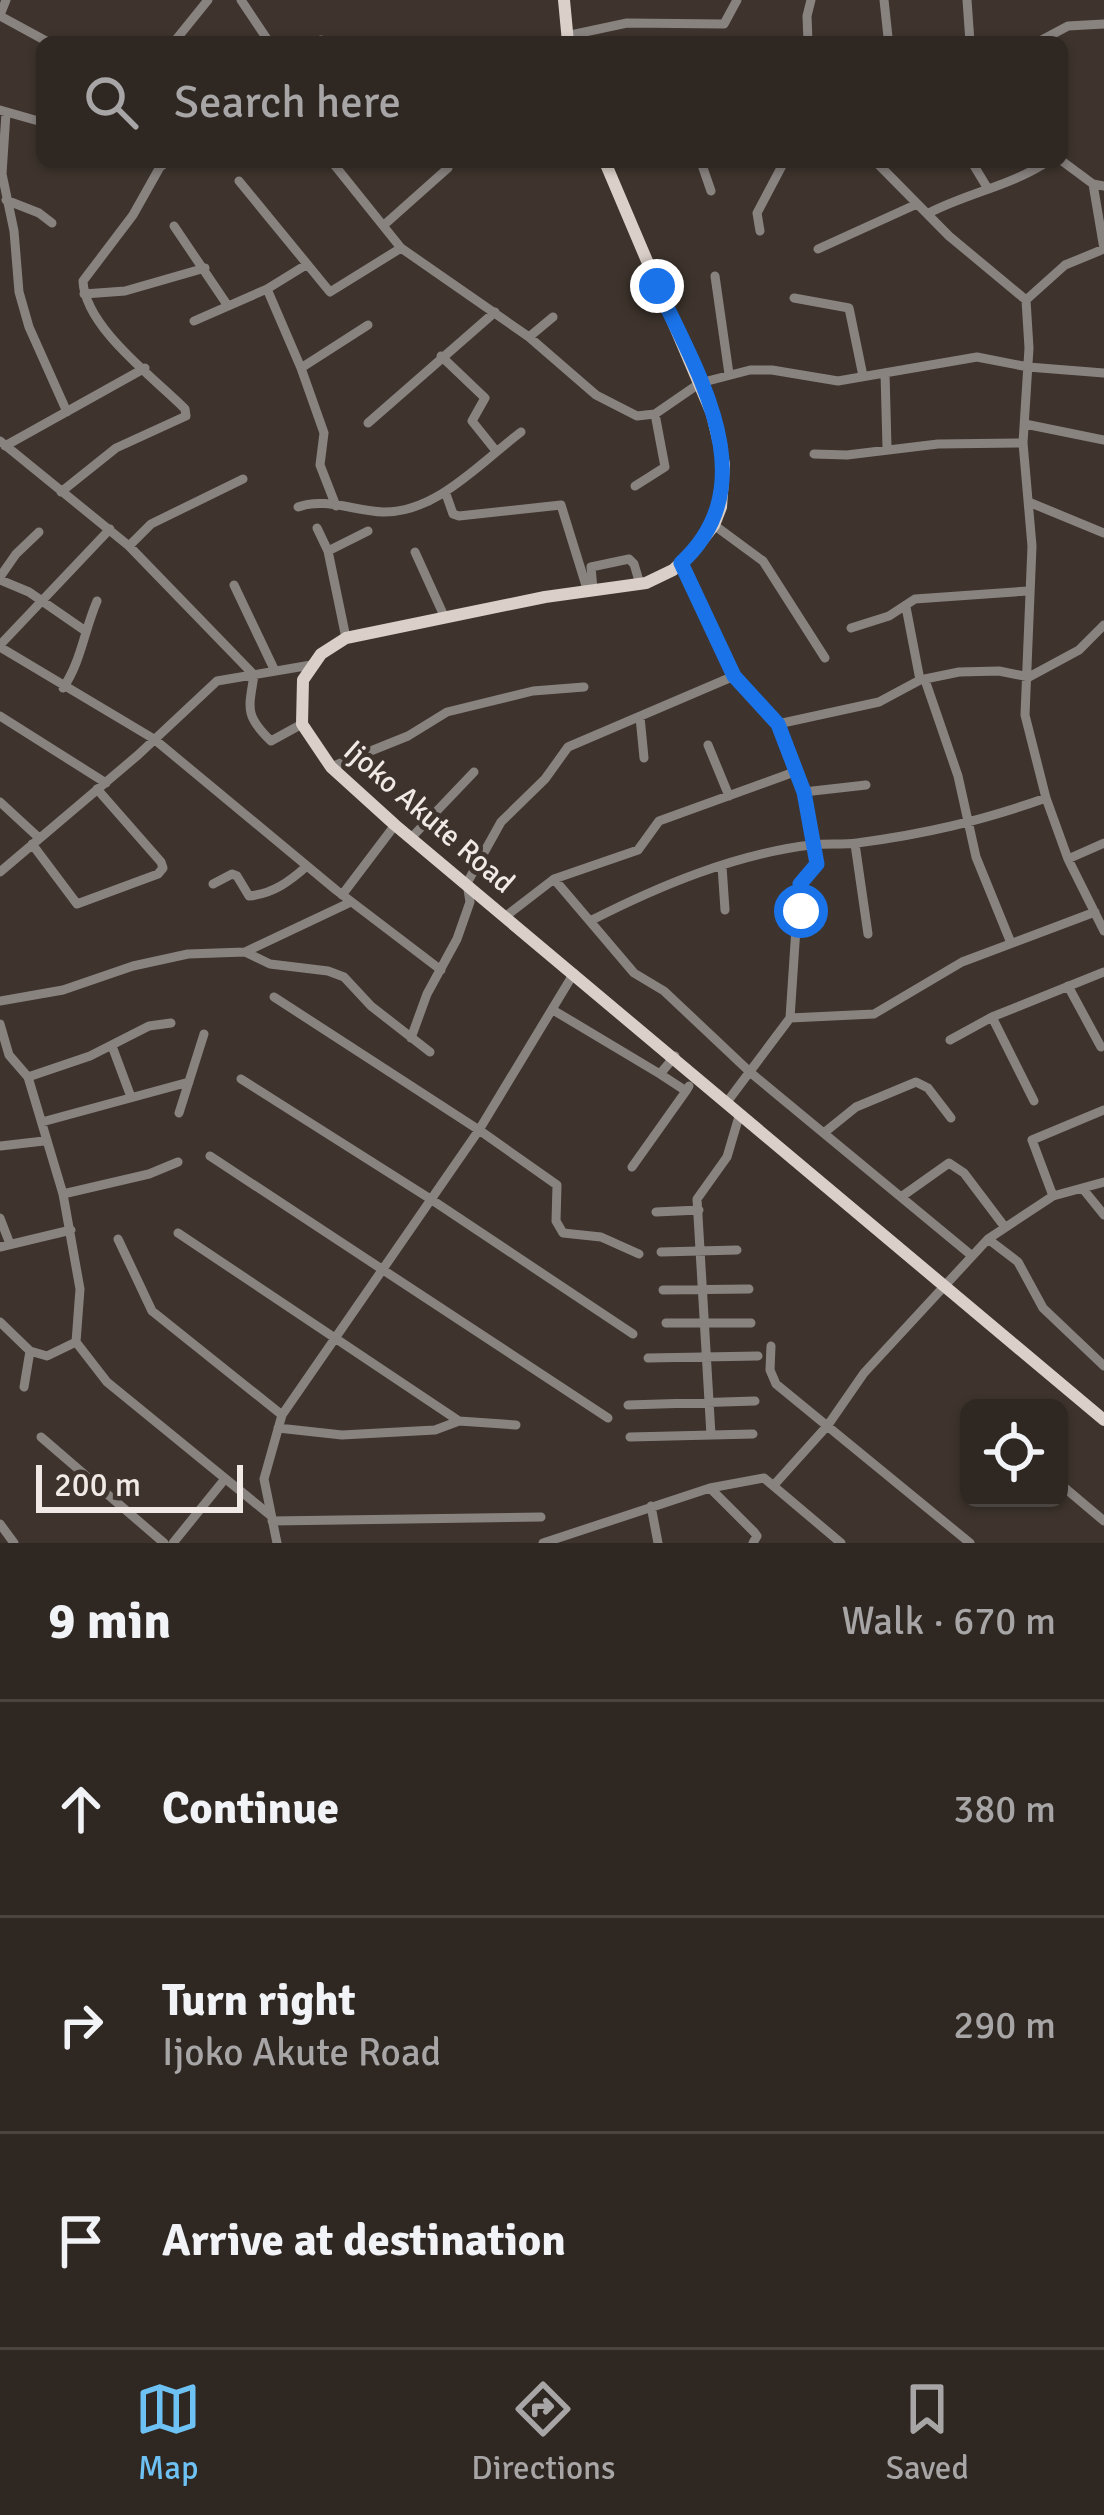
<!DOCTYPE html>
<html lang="en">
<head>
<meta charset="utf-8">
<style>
	:root { --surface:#2e2722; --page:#3a332f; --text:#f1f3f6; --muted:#a7a5a5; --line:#494440; --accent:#6dc2f3 }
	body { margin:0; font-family:Signika,sans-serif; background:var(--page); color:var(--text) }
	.controls { position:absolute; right:36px; bottom:36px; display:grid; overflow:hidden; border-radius:18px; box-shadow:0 3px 9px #0004 }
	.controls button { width:108px; height:108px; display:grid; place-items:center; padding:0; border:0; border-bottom:3px solid var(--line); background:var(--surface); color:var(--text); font:60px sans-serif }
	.scale { position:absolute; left:36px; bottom:30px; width:207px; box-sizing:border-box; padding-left:12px; border:6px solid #f0e9e5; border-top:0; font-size:33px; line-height:42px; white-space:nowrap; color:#f0e9e5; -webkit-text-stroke:9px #3e342d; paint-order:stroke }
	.stop { position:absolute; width:36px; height:36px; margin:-27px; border:9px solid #1a73e8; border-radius:50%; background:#fff }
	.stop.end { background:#1a73e8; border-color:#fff; box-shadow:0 3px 12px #0008 }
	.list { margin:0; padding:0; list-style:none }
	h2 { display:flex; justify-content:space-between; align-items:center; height:156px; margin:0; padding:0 48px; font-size:51px }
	h2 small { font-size:39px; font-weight:400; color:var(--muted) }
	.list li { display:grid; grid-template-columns:78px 1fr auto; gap:36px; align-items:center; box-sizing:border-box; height:216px; padding:0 48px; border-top:3px solid var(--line) }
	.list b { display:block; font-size:45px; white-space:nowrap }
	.list p { margin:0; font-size:39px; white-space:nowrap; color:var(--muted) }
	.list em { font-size:39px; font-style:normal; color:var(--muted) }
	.icon { flex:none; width:66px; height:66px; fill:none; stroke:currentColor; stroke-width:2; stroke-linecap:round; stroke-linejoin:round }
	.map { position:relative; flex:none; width:1104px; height:1543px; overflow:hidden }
	.search { position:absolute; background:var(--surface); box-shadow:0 3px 9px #0004; left:36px; right:36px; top:36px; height:132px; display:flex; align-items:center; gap:30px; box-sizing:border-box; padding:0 42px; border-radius:18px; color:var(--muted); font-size:45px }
	.sheet { height:804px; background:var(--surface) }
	nav { display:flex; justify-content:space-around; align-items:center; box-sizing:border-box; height:168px; border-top:3px solid var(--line); background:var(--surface); font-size:33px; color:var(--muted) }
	nav a { display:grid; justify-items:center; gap:6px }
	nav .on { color:var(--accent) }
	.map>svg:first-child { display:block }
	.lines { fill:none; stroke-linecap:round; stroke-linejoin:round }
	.minor { stroke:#898380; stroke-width:9 }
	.major { stroke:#dbd0c9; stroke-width:12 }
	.route { stroke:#1a73e8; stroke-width:15 }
	.labels { text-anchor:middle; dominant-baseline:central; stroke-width:9; stroke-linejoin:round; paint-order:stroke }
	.street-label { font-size:30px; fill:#f0e9e5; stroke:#3e342d }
</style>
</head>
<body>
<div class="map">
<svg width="1104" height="1543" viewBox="0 0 1104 1543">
	<rect width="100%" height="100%" fill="#3e342d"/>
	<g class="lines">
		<path class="minor" d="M241,0L269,42
			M884,0L888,37
			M967,0L970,42
			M0,15L6,0
			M0,16L48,42
			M566,36L627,23L724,24L737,0
			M174,42L208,0
			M319,42L321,40
			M808,42L807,16L811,0
			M1038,42L1068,26L1104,24
			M0,110L42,122
			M6,113L2,174L14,231L19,292L29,327L67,412
			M1062,161L1093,184L1104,186
			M332,162L401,248L529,337L596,395L637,416L655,414L700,383L750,370H772L838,381L977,357L1028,367L1104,373
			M701,162L711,191
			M876,162L949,236L1026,300L1029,348L1023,443L1032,546L1025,715L1046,798L1068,859L1104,931
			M973,164L988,189
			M239,181L330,292L401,248
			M1093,184L1104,249
			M6,200L39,213L52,223
			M929,213C968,193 1010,186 1047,162
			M384,225L448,168
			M174,226L228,306
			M760,231L757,213L784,162
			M818,249L917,204
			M715,276L729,374
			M267,289L301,368L324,433L320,465L336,506
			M84,294L125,291L205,268
			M794,298L849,308L863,376
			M1026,300L1065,265L1104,249
			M194,321L267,289L306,265
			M529,337L553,317
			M441,356L485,398L472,421L496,451
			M301,368L368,325
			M885,373L887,447
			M368,423L495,312
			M1025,424L1104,440
			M0,441L129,546L254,675
			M5,446L145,368
			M814,454L847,455L938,444L1023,443
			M635,486L665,467L655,414
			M61,492L116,448L186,416L185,409C153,377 85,327 83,281L133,215L160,167L167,162
			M446,494L453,514L459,516L561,505L588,592
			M1031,503L1104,533
			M298,507C324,497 355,511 383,512C436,513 480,463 521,432
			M714,525L763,561L825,658
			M317,528L328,551L346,638
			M129,546L151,524L243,479
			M328,551L368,531
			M415,552L445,618
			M681,563L734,676L778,724L804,792L817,864L800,884L801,911L796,928L790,1018L727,1102
			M0,577L16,554L39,532
			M0,580L29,592L84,630
			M234,585L274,669
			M593,590L591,567L629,559L634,564L640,584
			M906,607L920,680
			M851,628L889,616L915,599L1028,591
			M0,645L110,529
			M0,647L154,739L336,890L441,970
			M254,675C249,708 244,715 271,741L302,724
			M925,680L958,776L976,857L1011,943
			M63,688C81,662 84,631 97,601
			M0,716L106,783
			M640,717L644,758
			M778,724L879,702L920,680L959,672L999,671L1029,677L1079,650L1104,625
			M708,745L729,796
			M331,767L408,736L447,712L533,691L584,687
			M804,792L866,785
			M0,802L38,837
			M411,838L474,772
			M32,844L77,904L158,874L163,868L161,862L97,789
			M855,844L868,934
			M1068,859L1104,843
			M722,866L725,910
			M0,872L138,755L217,681L311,665
			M554,879L634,973L664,991L751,1073L971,1255
			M213,884L232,874L237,876L249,896C273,894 290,881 307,866
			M342,895L395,825
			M506,916L554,879L638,850L659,821L797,771
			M592,920C659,886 735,854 811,845C826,843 842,845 857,843C925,834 981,821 1046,798
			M245,952L270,964L328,971L344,977L371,1006L430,1052
			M1068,986L1101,1047
			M274,997L479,1130L557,1185L556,1221L563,1233L601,1237L639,1254
			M0,1001L63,990L133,966L188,954L245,952L351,902
			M553,1010L660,1074L675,1056
			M992,1017L1034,1101
			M790,1018L874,1014L962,962L1095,912
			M0,1024L9,1055L28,1077L63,1194L80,1289L76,1342L107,1382L270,1515
			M411,1038L427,994L457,939L470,902L467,883L501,822L545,779L568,747L734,676
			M950,1040L992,1017L1104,972
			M112,1046L131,1097
			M660,1074L686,1091L689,1086
			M28,1077L90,1056L149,1026L171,1023
			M241,1079L432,1200L633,1334
			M179,1113L204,1034
			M42,1122L189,1082
			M825,1132L856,1107L916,1082L928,1088L951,1118
			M0,1146L44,1141
			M210,1156L608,1418
			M632,1167L686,1091
			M1083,1189L1104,1215
			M63,1194L149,1174L178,1162
			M1053,1196L1032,1140L1104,1110
			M901,1197L949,1163L964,1173L1004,1226
			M656,1212L699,1210
			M0,1218L10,1244
			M178,1233L459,1421
			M118,1239L152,1311L282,1415
			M988,1239L1018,1262L1043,1308L1104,1366
			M0,1247L71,1230
			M661,1252L737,1250
			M663,1290L749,1289
			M0,1322L30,1351L47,1356L76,1342
			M666,1323H751
			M771,1346L770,1370L776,1384L970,1543
			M648,1358L758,1356
			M24,1387L30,1351
			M628,1405L755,1401
			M278,1428L342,1435L435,1430L459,1421L516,1425
			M711,1435L697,1199L727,1157L740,1113
			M41,1437L164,1543
			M630,1437L753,1434
			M1059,1483L1104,1521
			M774,1485L828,1425L864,1373L988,1239L1053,1196L1104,1182
			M710,1488L754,1532L757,1536L753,1543
			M651,1506L658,1543
			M272,1521L541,1517
			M0,1524L14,1543
			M173,1543L224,1480
			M277,1543L264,1479L282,1415L479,1130L574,973
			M543,1543L710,1488L764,1478L841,1543"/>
		<path class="major" d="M564,0L568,42
			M605,162L712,414L724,464L721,507L714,525L693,552L673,570L646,583L545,597L346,638L321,654L303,680L302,724L331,767L395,825L1104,1420"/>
	</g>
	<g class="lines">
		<path class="route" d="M657,286C697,373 768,483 681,563L734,676L778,724L804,792L817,864L800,884L801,911"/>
	</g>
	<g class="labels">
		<g class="street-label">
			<text transform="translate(429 817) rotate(41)">Ijoko Akute Road</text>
		</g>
	</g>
</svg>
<div class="controls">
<button><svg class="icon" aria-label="locate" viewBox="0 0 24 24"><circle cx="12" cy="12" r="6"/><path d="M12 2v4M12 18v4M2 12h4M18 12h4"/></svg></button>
</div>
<div class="scale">200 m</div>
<div class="stop" style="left:801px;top:911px"></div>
<div class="stop end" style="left:657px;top:286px"></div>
<div class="search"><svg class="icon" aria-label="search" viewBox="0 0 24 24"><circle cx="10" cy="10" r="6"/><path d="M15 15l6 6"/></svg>Search here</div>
</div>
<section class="sheet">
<h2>9 min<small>Walk · 670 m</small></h2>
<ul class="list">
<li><svg class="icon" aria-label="ahead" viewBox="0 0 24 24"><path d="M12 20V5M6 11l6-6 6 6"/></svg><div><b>Continue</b></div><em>380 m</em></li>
<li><svg class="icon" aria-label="right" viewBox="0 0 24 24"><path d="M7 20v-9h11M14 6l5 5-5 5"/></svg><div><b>Turn right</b><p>Ijoko Akute Road</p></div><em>290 m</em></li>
<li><svg class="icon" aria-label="arrive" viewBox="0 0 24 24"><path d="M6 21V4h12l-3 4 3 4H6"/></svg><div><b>Arrive at destination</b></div></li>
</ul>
</section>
<nav>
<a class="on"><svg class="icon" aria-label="map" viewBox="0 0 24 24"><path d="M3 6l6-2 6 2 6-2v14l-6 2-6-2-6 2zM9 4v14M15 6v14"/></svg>Map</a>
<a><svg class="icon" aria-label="directions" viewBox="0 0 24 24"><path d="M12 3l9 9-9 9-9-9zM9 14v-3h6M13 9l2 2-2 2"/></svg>Directions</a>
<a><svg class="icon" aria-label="saved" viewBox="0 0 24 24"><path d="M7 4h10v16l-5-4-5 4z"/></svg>Saved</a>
</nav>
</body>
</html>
